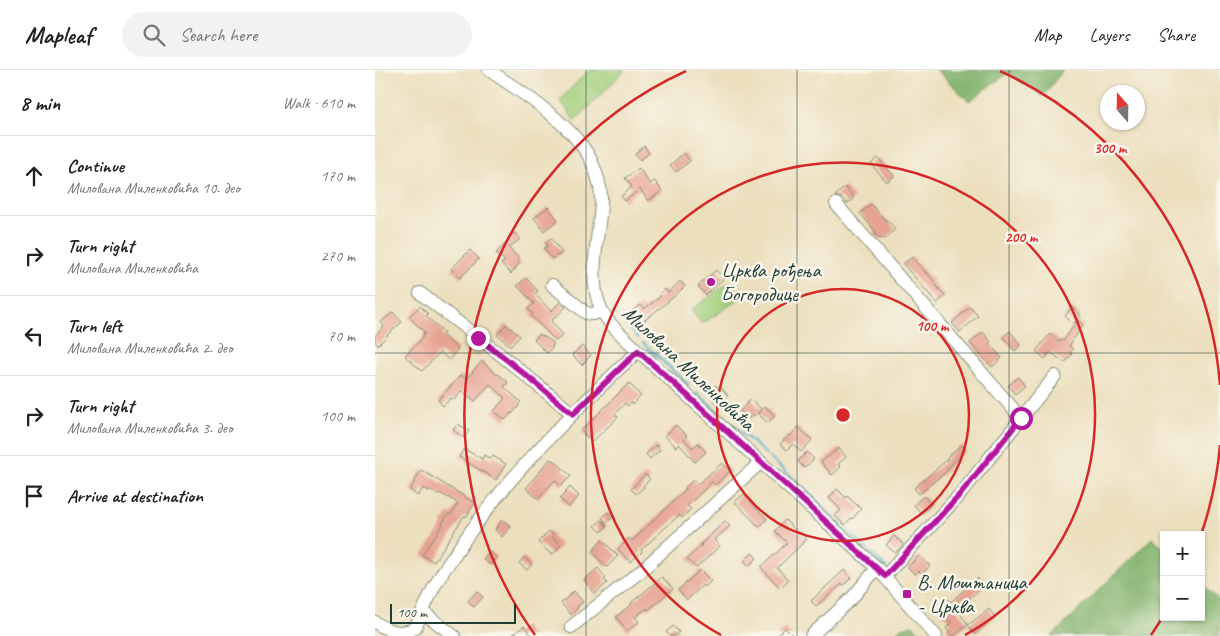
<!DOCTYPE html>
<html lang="en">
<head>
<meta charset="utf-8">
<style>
	:root { --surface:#fff; --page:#f2f2f2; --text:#222; --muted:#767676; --line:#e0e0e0 }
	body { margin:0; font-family:Caveat,sans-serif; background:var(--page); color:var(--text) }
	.controls { position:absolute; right:15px; bottom:15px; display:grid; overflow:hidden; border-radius:0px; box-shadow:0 1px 4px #0004 }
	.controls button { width:45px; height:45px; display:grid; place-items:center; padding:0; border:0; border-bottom:1px solid var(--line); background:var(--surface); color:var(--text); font:25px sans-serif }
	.compass { position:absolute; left:725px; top:15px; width:45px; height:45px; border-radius:50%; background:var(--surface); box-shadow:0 1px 4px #0004; rotate:340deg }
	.scale { position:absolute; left:15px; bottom:12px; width:126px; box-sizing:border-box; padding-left:5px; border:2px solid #1f3d34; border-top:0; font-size:14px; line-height:18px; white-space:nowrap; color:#1f3d34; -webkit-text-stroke:4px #fbf7ec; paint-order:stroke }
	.stop { position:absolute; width:15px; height:15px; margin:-11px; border:4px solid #b5179e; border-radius:50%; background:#fff }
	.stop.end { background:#b5179e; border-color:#fff; box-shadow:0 1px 5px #0008 }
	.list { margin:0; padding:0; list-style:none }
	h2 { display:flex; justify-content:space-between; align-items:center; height:65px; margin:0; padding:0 20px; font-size:21px }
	h2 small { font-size:16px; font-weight:400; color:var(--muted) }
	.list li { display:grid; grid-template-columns:32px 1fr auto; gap:15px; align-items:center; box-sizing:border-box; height:80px; padding:0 20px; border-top:1px solid var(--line) }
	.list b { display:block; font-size:19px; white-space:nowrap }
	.list p { margin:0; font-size:16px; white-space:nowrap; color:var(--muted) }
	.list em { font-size:16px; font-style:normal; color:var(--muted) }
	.icon { flex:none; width:28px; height:28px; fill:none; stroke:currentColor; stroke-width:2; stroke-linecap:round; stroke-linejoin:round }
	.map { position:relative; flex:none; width:845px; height:566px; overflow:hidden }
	header { display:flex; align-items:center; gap:30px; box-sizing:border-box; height:70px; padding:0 25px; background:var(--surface); border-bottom:1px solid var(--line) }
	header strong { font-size:24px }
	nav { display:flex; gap:28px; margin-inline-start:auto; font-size:18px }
	.search { width:350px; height:45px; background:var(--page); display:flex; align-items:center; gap:12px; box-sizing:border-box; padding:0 18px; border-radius:28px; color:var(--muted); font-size:19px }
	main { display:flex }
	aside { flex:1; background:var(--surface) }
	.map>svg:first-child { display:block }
	.green { fill:#a3cf7c; stroke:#618658 }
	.forest { fill:#82b26c; stroke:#507850 }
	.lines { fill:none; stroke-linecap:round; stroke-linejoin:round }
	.stream { stroke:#46aec5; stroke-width:2.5 }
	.building { fill:#e7a391 }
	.minor-casing { stroke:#868e79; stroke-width:14 }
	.minor { stroke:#fff; stroke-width:12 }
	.route { stroke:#b5179e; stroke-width:6 }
	.grid { fill:none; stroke:#1f3d34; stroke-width:1; stroke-opacity:0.55 }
	.ring { fill:none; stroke:#d62828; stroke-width:2.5 }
	.poi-dot { fill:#b5179e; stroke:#fbf7ec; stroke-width:2 }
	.labels { text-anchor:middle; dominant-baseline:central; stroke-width:5; stroke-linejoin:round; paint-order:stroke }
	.poi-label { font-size:21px; fill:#1f3d34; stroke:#fbf7ec; text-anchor:start }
	.street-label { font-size:21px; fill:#1f3d34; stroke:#fbf7ec }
	.centre { fill:#d62828; stroke:#fbf7ec; stroke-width:2.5 }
	.ring-label { font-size:15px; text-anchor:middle; font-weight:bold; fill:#d62828; stroke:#fbf7ec; stroke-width:5; stroke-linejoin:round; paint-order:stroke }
</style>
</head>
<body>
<header>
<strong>Mapleaf</strong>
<div class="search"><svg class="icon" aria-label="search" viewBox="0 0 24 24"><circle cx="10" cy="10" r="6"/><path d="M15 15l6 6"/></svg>Search here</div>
<nav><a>Map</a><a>Layers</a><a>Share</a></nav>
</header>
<main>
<aside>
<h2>8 min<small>Walk · 610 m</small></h2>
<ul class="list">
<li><svg class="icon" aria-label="ahead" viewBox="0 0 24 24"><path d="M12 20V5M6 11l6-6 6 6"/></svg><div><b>Continue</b><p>Милована Миленковића 10. део</p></div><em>170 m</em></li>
<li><svg class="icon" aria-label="right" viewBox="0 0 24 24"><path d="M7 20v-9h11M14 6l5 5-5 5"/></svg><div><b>Turn right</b><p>Милована Миленковића</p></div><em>270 m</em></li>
<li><svg class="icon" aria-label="left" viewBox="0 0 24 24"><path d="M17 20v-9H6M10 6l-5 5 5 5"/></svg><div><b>Turn left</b><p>Милована Миленковића 2. део</p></div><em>70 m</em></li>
<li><svg class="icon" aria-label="right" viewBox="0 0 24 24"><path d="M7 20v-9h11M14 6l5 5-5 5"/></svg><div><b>Turn right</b><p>Милована Миленковића 3. део</p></div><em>100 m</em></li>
<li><svg class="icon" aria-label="arrive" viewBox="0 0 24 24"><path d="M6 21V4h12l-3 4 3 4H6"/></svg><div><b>Arrive at destination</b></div></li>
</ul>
</aside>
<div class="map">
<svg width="845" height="566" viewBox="0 0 845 566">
	<rect width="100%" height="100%" fill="#fbf7ec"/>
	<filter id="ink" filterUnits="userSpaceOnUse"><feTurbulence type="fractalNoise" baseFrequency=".02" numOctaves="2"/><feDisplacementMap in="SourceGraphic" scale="10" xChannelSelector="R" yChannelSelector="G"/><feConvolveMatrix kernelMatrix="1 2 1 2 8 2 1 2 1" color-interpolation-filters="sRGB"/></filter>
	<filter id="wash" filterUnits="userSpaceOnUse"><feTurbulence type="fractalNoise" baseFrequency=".0096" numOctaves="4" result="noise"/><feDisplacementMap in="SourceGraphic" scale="20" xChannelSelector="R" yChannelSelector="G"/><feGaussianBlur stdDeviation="1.12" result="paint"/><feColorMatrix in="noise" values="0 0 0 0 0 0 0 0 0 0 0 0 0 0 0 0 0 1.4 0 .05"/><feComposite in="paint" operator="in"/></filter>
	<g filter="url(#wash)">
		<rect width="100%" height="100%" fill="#ecdfbe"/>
		<path class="green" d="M214,0H250L200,51L185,30Z
			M355,212L367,227L327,254L316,240Z"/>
		<path class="forest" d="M561,0H688L668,26L633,3L594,31Z
			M777,468L789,479V547H826V513L845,531V566H677Z
			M538,555L549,566H517L524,559Z"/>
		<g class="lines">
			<path class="stream" d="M250,253L263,268
				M268,273L314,315
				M322,323L430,419L511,498"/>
		</g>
		<g id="blocks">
			<path class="building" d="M269,76L274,83L265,90L260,84Z
				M309,83L315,91L301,102L295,95Z
				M503,88L519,106L512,112L496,94Z
				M264,98L275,114L280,111L287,121L273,131L265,119L250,131L246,126L257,117L250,108Z
				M470,117L479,128L472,134L467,128L460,126Z
				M496,134L511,151L512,150L520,159L510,169L508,167L507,168L505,167L503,168L499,163L501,162L485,143Z
				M173,137L183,150L169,161L159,148Z
				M140,163L145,169L134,178L144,189L143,190L145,193L140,198L141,199L136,204L126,194L130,191L121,183L135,169L133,168Z
				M176,168L187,183L177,189L169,178L173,176L170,172Z
				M95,180L104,189L85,208L76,199Z
				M537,187L551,203V202L559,211L558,212L570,226L562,233L528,194Z
				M341,200L349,208L331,225L323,216Z
				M151,208L163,221L160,224L176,241L185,232L191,237L176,251L188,265L181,271L156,246L158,244L153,239L159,233L142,216Z
				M305,211L310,216L301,225L266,253L257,241L266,235L269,239L286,226L284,224L290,219L293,223Z
				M45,236L53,244L51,246L69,262L67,265L83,279L74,290L65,282L47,301L30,286L48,267L47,266L50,263L34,247Z
				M595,237L603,246L585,262L577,253Z
				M697,237L706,245L698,254L690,246Z
				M18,242L27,252L12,265H13L3,275L0,272V266L9,256L6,252Z
				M703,250L708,255L694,276L698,279L695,283L697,284L690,293L675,282L670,289L661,281L675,264L684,271L686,270L688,271Z
				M131,254L145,266L136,276L122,265Z
				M635,261L646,275L640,281L628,267Z
				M608,262L616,272L614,273L627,288L617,297L595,273Z
				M165,264L179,273L177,276L178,277L172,283L159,270Z
				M207,276L216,285L207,295L197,285Z
				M107,291L122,305L123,304L133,312L129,317L146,332L143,335L144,336L137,344L136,343L130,350L119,341L130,328L115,314L100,331L87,321L79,330L76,328L68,336L63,330L86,305L91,309Z
				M643,307L650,316L640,324L633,316Z
				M254,313L266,326L258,334L256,333L253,336L250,333L240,344L243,347L217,372L206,361Z
				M341,315L344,320L347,318L353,326L342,334L336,325L338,324L335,320Z
				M376,329L386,339L379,346L378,345L373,349L365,341Z
				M390,336L400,346L393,353L383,344Z
				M83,354L94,361L89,368L78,360Z
				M301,355L312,366L309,369L317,378L323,373L331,382L320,392L304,374L301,377L290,366Z
				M423,357L437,370L426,382L418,374L412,380L405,374L414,365L415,366Z
				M281,375L285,380L275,389L271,384Z
				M586,375L591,380L572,399L573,400L544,424L539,418L573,389L572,388Z
				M464,378L471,387L463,394L466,397L457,405L446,392Z
				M89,379L107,389L109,385L116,389L118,386L131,394L121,410L84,387Z
				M432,382L439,389L429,398L423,391Z
				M175,389L178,391L179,390L196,406L186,416L180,410L163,429L151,418Z
				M347,393L355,401L340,415L337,412L312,436L316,439L307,448L304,445L266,480L267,482L255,492L243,479L254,468L257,471L311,419L310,418L318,410L323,414Z
				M46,400L100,433L91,447L89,446L59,492L47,485L68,454L67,453L74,443L76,445L83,433L65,423L64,424L55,420L54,421L48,418L43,426L35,420Z
				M270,404L275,409L268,416L269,417L261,424L256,419Z
				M195,417L204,426L194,437L185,429Z
				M462,419L471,428L472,426L486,439L477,449L476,448L470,455L460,446L466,440L454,428Z
				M369,424L383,440L392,449L384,457L360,432Z
				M548,426L557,434L547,444L539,435Z
				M233,442L238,447L231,453L227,448Z
				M127,450L136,456L127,467L120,460Z
				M226,450L232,456L226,462L220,456Z
				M410,450L422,462L423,461L432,469L402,498L413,510L405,518L386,497L412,473L400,461Z
				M350,451L355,456L339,470L345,476L321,498L312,489L327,475L326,474Z
				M174,461L179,465L177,467L186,475L177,485L163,472Z
				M519,466L528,474L520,483L511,475Z
				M227,470L243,486L232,497L217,482Z
				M114,481L122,487L115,495L108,489Z
				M377,483L382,488L374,496L369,491Z
				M544,486L555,496L547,504L544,501L540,505L533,497Z
				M149,487L157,494L152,500L144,493Z
				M223,498L231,508L229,510L232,513L220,524L209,510Z
				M325,500L336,511L330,517L328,515L312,530L303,520Z
				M469,500L476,508L468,516L467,514L441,536L436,531Z
				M287,507L298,519L273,540L272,538L260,547L264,552L252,561L241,547L257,534L256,533Z
				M602,508L609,515L582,540L593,554L579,566H577L571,558L576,553L563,538L573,529L576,532Z
				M102,521L108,527L99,537L93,531Z
				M199,521L208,532L202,537L203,538L196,545L186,533Z
				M614,539L620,547L600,564L593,555Z
				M149,556L157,566H136Z
				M298,556L304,562L298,566H295L291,562Z
				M410,558L418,566H402Z"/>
		</g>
	</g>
	<g filter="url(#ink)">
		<use href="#blocks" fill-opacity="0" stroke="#868e79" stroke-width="1"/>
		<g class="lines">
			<defs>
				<path id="minor" d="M114,0C147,23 197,53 216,90C222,103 227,119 226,134C224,169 209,218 232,249C239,259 250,268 258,276L502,498L561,566
					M461,134L646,348
					M177,215L211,243L218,244L227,241
					M45,223L131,289L198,344
					M510,506L588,421L680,306
					M48,542L79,566
					M0,552C12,561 26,566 40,558C48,542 54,525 63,510C68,501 74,493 80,484C130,408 197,343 263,281
					M196,557L267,500L386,392
					M436,566L477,528L502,498"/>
			</defs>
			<use href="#minor" class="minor-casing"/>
			<use href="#minor" class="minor"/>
		</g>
	</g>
	<g class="lines" filter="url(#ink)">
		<path class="route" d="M103,268L131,289L198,344L263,281L386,392L510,506L588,421L646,348"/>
	</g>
	<path class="grid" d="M211,0V566M422,0V566M634,0V566M0,283H845"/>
	<g class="ring">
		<circle cx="468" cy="345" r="126"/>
		<path d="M346 565A252 252 0 1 1 590 565"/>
		<path d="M845 375A378 378 0 0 1 826 465M789 545A378 378 0 0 1 776 565M160 565A378 378 0 0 1 311 1M625 1A378 378 0 0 1 845 315"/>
	</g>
	<g class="poi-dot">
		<circle cx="336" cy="212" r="5"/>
		<rect x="527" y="519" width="10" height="10" rx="2.5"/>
	</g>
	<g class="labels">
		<g class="poi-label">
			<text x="346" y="200">Црква рођења<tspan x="346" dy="24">Богородице</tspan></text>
			<text x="542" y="512">В. Моштаница<tspan x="542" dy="24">- Црква</tspan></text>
		</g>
		<g class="street-label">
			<text transform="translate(314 298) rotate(43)">Милована Миленковића</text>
		</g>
	</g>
	<circle cx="468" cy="345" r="8" class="centre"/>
	<g class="ring-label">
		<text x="735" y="83">300 m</text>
		<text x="646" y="172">200 m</text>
		<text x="557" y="261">100 m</text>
	</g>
</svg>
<div class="controls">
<button>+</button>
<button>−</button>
</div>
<svg class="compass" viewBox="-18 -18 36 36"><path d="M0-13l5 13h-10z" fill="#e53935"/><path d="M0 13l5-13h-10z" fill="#767676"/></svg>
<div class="scale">100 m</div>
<div class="stop" style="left:646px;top:348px"></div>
<div class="stop end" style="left:103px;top:268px"></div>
</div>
</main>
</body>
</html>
